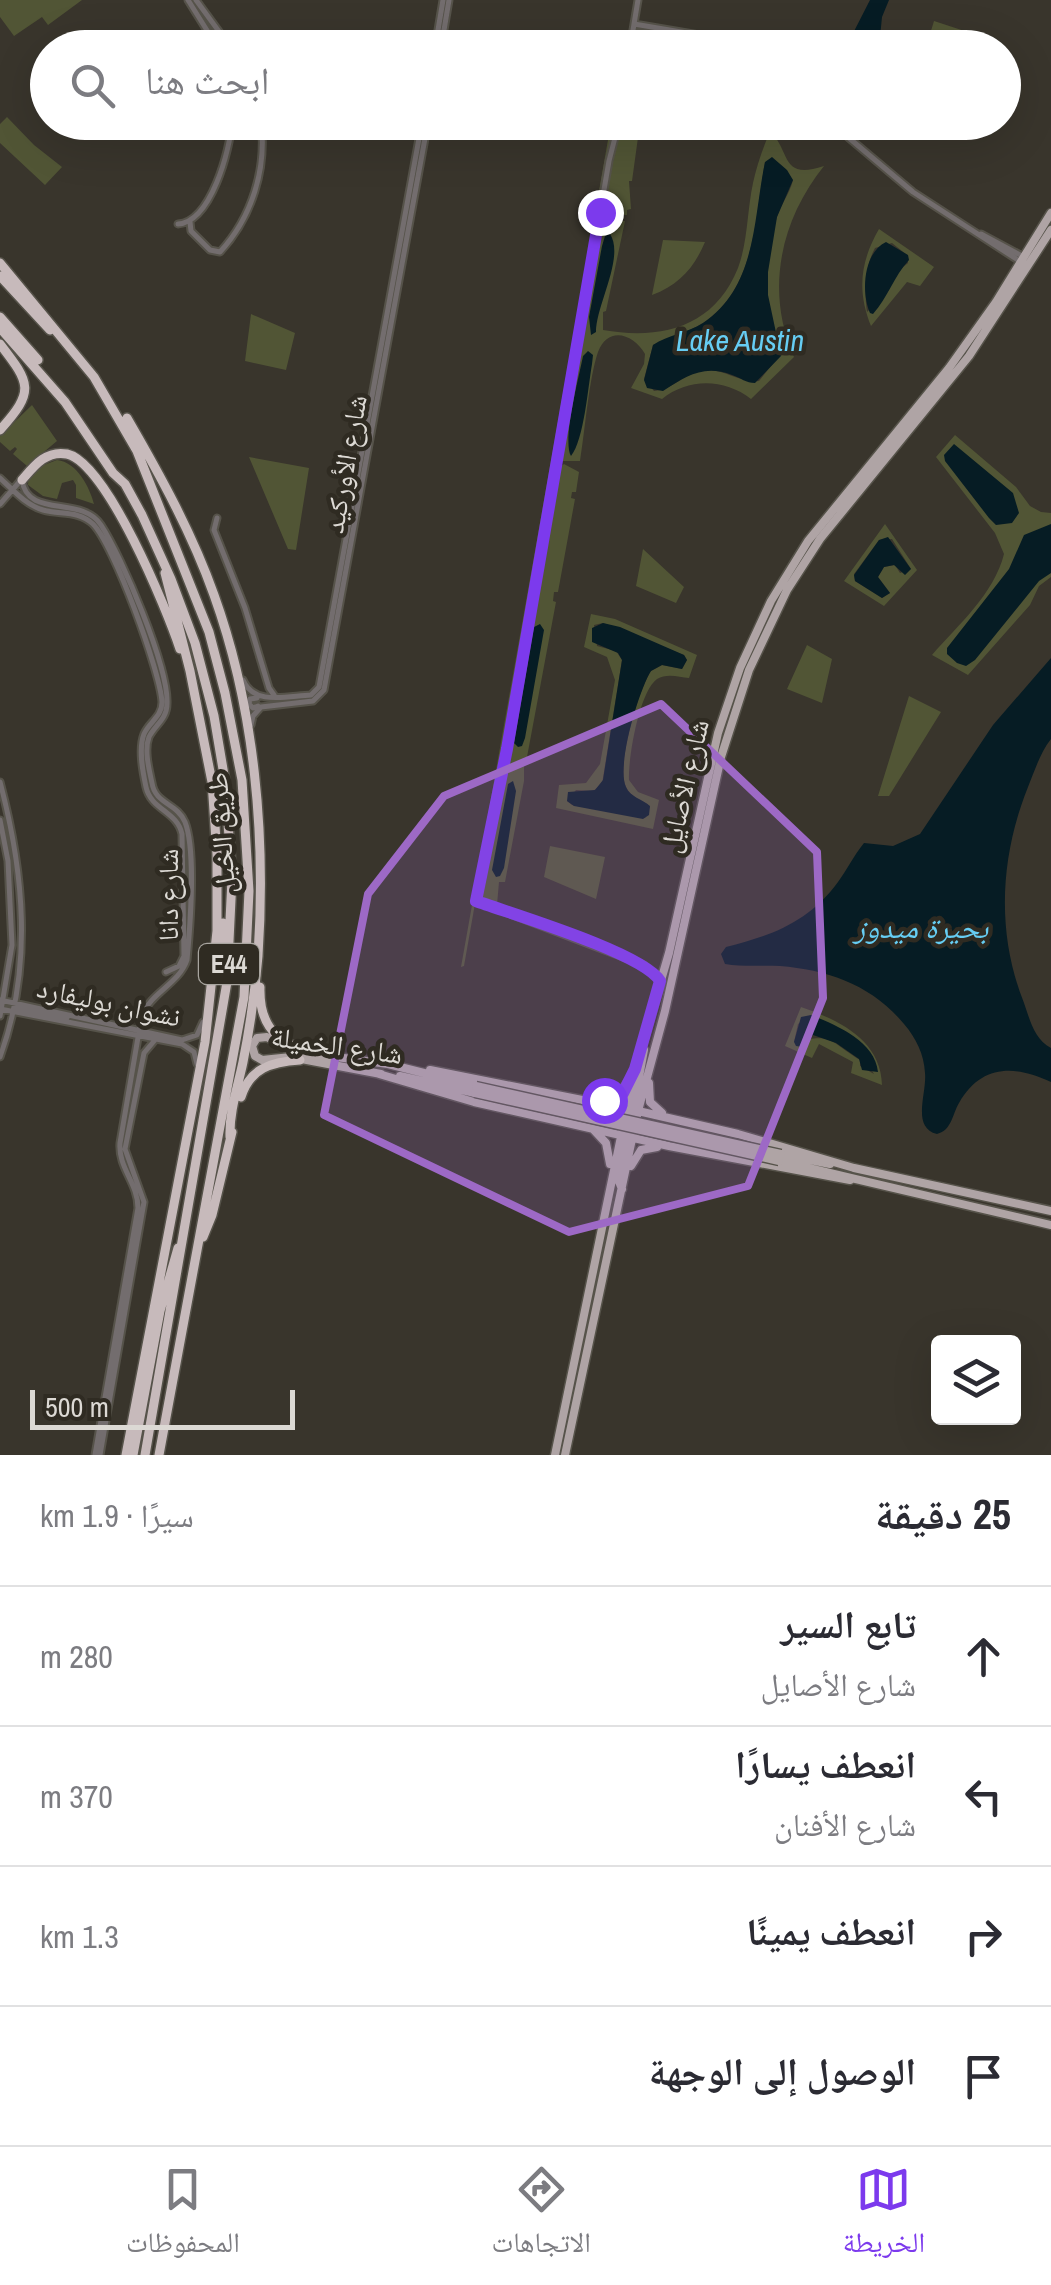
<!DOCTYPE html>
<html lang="ar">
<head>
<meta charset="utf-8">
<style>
	:root { --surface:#fff; --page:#f7f7f7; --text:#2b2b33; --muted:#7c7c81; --line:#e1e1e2; --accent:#7c3aed }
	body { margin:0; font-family:"Archivo Narrow","Noto Naskh Arabic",sans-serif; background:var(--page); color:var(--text); direction:rtl }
	.controls { position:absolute; right:30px; bottom:30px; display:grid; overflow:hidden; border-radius:10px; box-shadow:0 10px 40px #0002 }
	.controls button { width:90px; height:90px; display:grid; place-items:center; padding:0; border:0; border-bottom:2px solid var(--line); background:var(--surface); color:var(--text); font:50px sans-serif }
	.scale { position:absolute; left:30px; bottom:25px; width:265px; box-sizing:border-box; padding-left:10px; border:5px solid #dcd9d4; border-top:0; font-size:28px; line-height:35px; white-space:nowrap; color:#dcd9d4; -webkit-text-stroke:8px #2f2b22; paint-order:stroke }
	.stop { position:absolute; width:30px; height:30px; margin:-22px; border:8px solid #7c3aed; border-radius:50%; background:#fff }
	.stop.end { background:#7c3aed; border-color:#fff; box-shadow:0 2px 10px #0008 }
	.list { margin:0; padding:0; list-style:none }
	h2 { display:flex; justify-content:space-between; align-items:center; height:130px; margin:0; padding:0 40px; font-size:42px }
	h2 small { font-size:32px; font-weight:400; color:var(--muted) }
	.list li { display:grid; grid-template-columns:65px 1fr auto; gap:30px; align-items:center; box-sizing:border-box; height:140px; padding:0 40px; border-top:2px solid var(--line) }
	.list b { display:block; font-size:38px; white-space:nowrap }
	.list p { margin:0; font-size:32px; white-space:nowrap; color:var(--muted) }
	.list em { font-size:32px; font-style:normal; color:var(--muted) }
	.icon { flex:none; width:55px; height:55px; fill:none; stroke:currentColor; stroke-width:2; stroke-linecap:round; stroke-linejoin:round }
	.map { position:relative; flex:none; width:1051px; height:1455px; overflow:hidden; direction:ltr }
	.search { position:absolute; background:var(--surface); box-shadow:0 10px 40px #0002; left:30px; right:30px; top:30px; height:110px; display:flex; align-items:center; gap:25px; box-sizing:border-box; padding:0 35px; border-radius:55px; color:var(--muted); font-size:38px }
	.sheet { height:690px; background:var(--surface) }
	nav { display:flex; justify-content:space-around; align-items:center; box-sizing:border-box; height:140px; border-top:2px solid var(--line); background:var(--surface); font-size:28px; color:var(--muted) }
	nav a { display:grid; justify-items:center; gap:5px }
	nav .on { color:var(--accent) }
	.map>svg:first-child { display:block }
	.green { fill:#515535; fill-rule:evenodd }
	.water { fill:#061c24 }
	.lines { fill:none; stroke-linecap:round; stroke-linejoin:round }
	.minor-casing { stroke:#56534a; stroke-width:9 }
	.major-casing { stroke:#56534a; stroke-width:11 }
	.highway-casing { stroke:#56534a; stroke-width:12 }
	.minor { stroke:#736d6e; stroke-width:5 }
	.major { stroke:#afa4a5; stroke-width:8 }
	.highway { stroke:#c7babb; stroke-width:9 }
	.major-bridge-casing { stroke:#56534a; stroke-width:11; stroke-linecap:butt }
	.major-bridge { stroke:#afa4a5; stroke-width:8 }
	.route { stroke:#7c3aed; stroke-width:12 }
	.marked { fill:#9d69c6; fill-opacity:0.2; stroke:#9d69c6; stroke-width:8; stroke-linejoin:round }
	.labels { text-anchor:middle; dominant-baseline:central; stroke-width:9; stroke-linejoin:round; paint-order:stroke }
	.shield { fill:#2f2b22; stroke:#a8a59f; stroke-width:2.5 }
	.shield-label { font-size:25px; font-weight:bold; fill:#dcd9d4 }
	.street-label { font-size:28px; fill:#dcd9d4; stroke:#2f2b22 }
	.water-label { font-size:30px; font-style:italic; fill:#66cdf3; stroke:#2f2b22 }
</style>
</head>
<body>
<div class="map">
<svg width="1051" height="1455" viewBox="0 0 1051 1455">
	<rect width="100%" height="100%" fill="#39352c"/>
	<path class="green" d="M0,0H82L48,25L42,17L14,36L0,17Z
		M934,21L989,39L984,47H926Z
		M7,117L34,145L62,167L45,185L0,143V124Z
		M611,123H616L484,858L508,762L558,469L564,464L579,472L576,492H572L571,498L575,499L558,592H554L553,601L556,602L527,757L524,758V781L505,882H499L497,905L476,898L464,966L461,967Z
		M621,123H640L632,181H629L631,209L627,210V215L606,214L603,210Z
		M770,131C791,151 780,181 824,166C780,221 765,291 794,357L751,399C724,378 688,378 662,399L631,388L644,364L645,354C634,334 608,325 598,352C589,378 585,431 580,461H563L560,456L603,222L625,221L606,311L603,312V330C660,340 714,328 738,268C748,241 747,211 753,183C757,165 763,148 770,131ZM765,162L793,180C790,193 781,204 777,217C763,258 763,313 782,352L759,381C740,383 725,369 705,370C685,372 673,390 654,391L644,379L653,345C669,337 687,333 703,323C756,288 755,218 765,162Z
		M879,229L934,267L920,286L907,282L871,326C857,291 860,262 879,229ZM892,243L907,255L908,263L897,272L889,290L867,312C864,292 865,266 875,248Z
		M663,240L705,242C694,268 679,285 652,295Z
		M251,314L295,333L286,370L245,361Z
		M32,405L57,441L27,466L13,454L17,449L15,447L10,451L0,442V436Z
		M955,435L1016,487L1030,506L1041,512L1051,513V577L1039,586L1030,605L968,675L932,655C958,625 994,594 1004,554L995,533L936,457Z
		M249,457L309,468L296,550L288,549Z
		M57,460C77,462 90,488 94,504L76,498V485L73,480L62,483L57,499L43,496L28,485C28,468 43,466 57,460Z
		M885,524L917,570L884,606L844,581ZM892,539L911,569L900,573L895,565L884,567L878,577L890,593L882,598L855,581L854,574L879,540Z
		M643,549L684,587L676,603L636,586Z
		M591,614L615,619L697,655L689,678C679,677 667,673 657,679C639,692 628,759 629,780L638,792L659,800L653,829L556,808L559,785L586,783L600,764L615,680L607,657L584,647ZM603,623L684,655L687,660L682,669L662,665L651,671C638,690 616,767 626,787C631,798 644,800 650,807L645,818L572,805L567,801L576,790L593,791L602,784L622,660L616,651L597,646L594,625Z
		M807,645L832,659L822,703L787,689Z
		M909,696L941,712L889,796H878Z
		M550,846L605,857L596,899L544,877Z
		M801,1007C839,1020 881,1040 882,1085L851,1073L853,1062L819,1044L812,1058L785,1046ZM811,1015L847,1032L874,1074L860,1066V1060C828,1040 833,1033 794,1042L798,1024Z"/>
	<path class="water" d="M870,0H889L882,17L879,47H846Z
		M772,157L787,170L793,180L777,217L768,272V295L781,356L755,383C746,383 741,378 732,375C704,364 686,376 663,391L647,388L644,380L653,345C668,335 687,333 703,323C757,287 753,219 765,162Z
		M610,234C625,257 596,305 596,332L591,335L589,317L602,246L605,236Z
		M886,242L908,255L909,260C894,276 888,297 873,314L870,313C861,293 863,253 886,242Z
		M588,351L593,355L592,364C588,387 584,440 571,456C562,441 579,377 583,356Z
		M954,444L1013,493L1019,513L1012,523L996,525L989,518L945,461L944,455Z
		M1051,524V573L1039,581L975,660L966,666L957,663L947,654V648L1009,569L1024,535Z
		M888,537L911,569L905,575L894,565L884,567L878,577L890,593L882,598L855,581L854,575L879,540Z
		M603,623L620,627L684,655L687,660L682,669L662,665L651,671C639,690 616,766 626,787C630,797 642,799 650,806L649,815L643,819L574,806L567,801L568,792L595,790L603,780L622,660L618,653L592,642V628Z
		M540,624L544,630L525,738L522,746L518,747L514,743L534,627Z
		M1051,658V739C1040,753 1035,770 1028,787C1000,857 996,933 1024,1003C1030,1020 1034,1039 1051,1048V1082C1016,1065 981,1064 959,1103C952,1115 952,1130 937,1134C911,1127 927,1094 925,1073C924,1054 916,1038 904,1024C872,985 828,970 780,966C762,965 743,967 725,964L721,954L726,947C771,936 809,922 838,882C847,870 854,855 864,843L893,846L920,834L993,725Z
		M513,781L516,791L504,868L500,876L496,877L492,870L508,784Z
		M811,1015C836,1025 875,1041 878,1072L862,1070L859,1059L836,1043L813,1035L802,1047L796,1046L794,1042L801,1017Z"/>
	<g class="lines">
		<defs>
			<path id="minor" d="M188,0L218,48
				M196,0L231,48
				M634,24L699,35L736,48
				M435,48L443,0
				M441,48L449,0
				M630,48L638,0
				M619,122L609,161L507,749L476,901L644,965L660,981
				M830,122L913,192L1021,262
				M190,222L191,231L210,250L220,252C252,217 267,169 261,122
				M178,224C211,222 230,150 232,122
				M981,234L1024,257
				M0,478C13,490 26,505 43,510C60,515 78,510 93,524C114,545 160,671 162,702C162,717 149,722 144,734C138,749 143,773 146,787C151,810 177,811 182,834L184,956L179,966L166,972
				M22,480C27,519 82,495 101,525C122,557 169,668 167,704C167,719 155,725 149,737C144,750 149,769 152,783C155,804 177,803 185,822C196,850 190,928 187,960C179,983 153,992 142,1014L120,1143C118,1168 138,1183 138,1208L95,1455
				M0,504L21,480
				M217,518L214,530L245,608L269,688L274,695
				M243,680C254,706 287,696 311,695L319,687L422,122
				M257,698L250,699L249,704L253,708L258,706
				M251,725L253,716L261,707L313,701L324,690L428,122
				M0,782C24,873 33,967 0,1057
				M0,820L8,861L12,945L0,1016
				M0,1000L182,1040L197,1035L203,1022
				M14,1007L67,1018
				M0,1009L182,1044L194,1052L197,1064
				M100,1455L144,1202L125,1149L144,1053L155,1040"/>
			<path id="major" d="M430,1070L638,1111L738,1134L854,1168
				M379,1074L474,1102L669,1146L850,1180
				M381,1074L291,1057L262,1060L255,1056L252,1046L257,1038L267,1037L292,1051L388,1064L476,1086
				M400,1076L475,1093
				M649,1083L650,1102L662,1113
				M602,1100L618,1097L628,1082
				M632,1115L644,1050
				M593,1129L606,1143L610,1164
				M781,1154L830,1164
				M779,1161L1051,1225
				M631,1166L641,1150L657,1147
				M854,1168L1051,1211
				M622,1189L618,1179L627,1133
				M555,1455L635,1069L669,953L718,733L740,668L771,601L808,541L949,368L996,302L1051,213
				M565,1455L638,1111L665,1011L721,757L749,670L787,590L820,539L969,356L1051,230"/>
			<path id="highway" d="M0,263L94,377L137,451L209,632L225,693L242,780L249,891L244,997L159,1455
				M0,276L50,330
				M0,317L38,360
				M0,328L65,402L113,473L125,484L142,515L171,579L195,643L214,716L225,781L232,879L227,982L145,1455
				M0,344C31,384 35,391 0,430
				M127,418C160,475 192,533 214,595C255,709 266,836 258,956C255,992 250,1027 243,1062C238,1086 229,1112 230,1137
				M22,480C34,466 46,450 67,454C107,463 167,610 180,649
				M223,923L224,972
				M260,987C259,1020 272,1041 305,1050
				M241,1097C250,1068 271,1062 300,1060
				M203,1237L212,1215L232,1132
				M126,1455L205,1042L217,931V855L212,782L190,671L165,573
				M133,1455L160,1311L178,1248"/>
		</defs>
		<use href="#minor" class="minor-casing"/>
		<use href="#major" class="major-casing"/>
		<use href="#highway" class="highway-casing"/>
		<use href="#minor" class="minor"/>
		<use href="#major" class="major"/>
		<use href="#highway" class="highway"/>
		<defs>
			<path id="major-bridge" d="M476,1086L781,1154
				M475,1093L779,1161"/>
		</defs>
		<use href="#major-bridge" class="major-bridge-casing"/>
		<use href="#major-bridge" class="major-bridge"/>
	</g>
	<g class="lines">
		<path class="route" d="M600,212L507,749L476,901C512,914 643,953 660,981L635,1069L623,1093L604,1100"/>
	</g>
	<path class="marked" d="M661,704L817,852L823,998L748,1186L569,1232L324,1115L368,894L444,796Z"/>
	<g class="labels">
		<rect class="shield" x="199" y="944" width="60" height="40" rx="8"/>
		<g class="shield-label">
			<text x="229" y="964">E44</text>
		</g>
		<g class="street-label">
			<text transform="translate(345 464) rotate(-80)">شارع الأوركيد</text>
			<text transform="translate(684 786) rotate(-77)">شارع الأصايل</text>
			<text transform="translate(221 833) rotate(-94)">طريق الخيل</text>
			<text transform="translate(168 895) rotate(-90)">شارع دانا</text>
			<text transform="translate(109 1002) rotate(12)">نشوان بوليفارد</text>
			<text transform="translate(337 1045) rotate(8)">شارع الخميلة</text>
		</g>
		<g class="water-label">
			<text x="740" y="340">Lake Austin</text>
			<text x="921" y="927">بحيرة ميدوز</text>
		</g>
	</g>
</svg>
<div class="controls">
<button><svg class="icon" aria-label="layers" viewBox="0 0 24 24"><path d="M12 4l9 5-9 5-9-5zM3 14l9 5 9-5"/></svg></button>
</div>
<div class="scale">500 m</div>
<div class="stop" style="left:604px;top:1100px"></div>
<div class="stop end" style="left:600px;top:212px"></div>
<div class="search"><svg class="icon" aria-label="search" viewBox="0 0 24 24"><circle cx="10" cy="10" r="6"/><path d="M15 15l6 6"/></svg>ابحث هنا</div>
</div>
<section class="sheet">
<h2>25 دقيقة<small>سيرًا · 1.9 km</small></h2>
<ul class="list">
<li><svg class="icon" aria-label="ahead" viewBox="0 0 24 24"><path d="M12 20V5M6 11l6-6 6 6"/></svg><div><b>تابع السير</b><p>شارع الأصايل</p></div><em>280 m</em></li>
<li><svg class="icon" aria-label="left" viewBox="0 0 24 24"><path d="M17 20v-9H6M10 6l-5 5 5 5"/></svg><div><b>انعطف يسارًا</b><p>شارع الأفنان</p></div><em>370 m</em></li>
<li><svg class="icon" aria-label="right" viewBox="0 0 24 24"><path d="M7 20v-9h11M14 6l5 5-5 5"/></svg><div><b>انعطف يمينًا</b></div><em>1.3 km</em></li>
<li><svg class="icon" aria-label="arrive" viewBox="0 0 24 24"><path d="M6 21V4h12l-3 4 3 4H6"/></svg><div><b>الوصول إلى الوجهة</b></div></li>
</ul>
</section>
<nav>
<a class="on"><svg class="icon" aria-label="map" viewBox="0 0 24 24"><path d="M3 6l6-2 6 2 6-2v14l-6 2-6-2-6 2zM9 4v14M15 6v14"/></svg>الخريطة</a>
<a><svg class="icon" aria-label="directions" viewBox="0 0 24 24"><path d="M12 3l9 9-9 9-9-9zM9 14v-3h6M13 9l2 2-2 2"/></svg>الاتجاهات</a>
<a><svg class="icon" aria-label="saved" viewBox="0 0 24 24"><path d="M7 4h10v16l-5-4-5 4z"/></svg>المحفوظات</a>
</nav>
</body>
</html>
